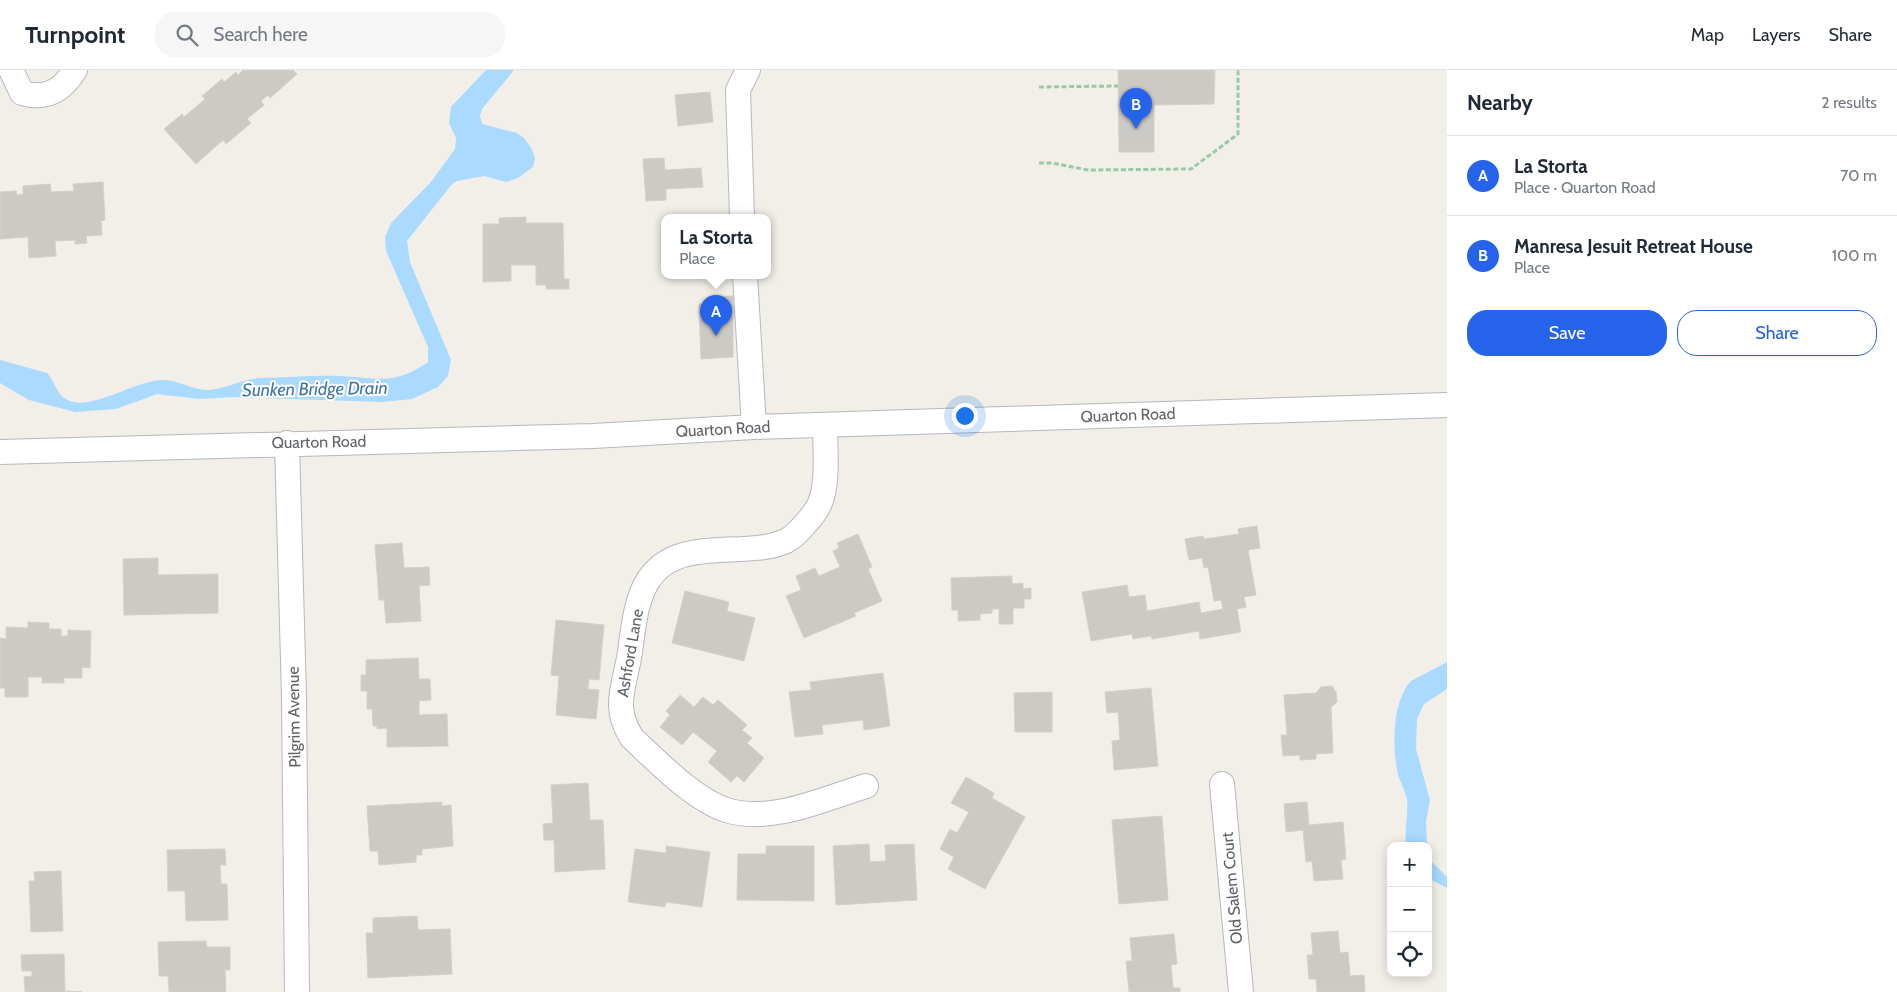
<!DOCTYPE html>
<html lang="en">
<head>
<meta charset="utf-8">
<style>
	:root { --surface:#fff; --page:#f6f6f7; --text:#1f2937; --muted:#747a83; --line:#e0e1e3; --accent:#2563eb }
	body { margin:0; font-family:Cabin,sans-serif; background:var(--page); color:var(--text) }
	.controls { position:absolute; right:15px; bottom:15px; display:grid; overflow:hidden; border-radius:10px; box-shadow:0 2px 12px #0003 }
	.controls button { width:45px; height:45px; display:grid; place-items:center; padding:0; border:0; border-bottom:1px solid var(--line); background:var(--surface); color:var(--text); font:25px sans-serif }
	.you { position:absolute; left:964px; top:345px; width:18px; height:18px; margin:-12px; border:4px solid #fff; border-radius:50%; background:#1a73e8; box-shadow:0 0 0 8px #1a73e833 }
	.badge { display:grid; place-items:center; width:32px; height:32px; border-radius:50%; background:var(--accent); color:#fff; font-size:16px; font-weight:700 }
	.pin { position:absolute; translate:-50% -41px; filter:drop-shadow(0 1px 2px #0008) }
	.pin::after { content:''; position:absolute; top:26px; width:18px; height:15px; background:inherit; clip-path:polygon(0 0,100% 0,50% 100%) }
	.popup { position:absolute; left:661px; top:144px; width:110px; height:65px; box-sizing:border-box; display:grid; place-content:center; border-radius:10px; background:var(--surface); filter:drop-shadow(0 1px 4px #0005); font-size:16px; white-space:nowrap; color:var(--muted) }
	.popup b { font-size:19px; color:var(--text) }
	.popup::after { content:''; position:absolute; left:50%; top:100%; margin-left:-10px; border:10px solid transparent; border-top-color:var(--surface) }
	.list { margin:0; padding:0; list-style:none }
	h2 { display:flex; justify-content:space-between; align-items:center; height:65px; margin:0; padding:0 20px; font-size:21px }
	h2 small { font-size:16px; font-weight:400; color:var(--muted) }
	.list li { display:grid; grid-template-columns:32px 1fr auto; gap:15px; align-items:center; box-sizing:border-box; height:80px; padding:0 20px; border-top:1px solid var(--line) }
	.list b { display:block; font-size:19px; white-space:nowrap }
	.list p { margin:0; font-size:16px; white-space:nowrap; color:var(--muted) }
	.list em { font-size:16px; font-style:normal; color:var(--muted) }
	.actions { display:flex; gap:10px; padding:15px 20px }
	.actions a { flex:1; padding:11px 0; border:1px solid var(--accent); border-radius:20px; text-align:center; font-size:18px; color:var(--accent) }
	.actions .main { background:var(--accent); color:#fff }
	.icon { flex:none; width:28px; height:28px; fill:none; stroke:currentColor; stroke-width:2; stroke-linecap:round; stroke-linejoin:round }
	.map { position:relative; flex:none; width:1447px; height:922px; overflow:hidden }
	header { display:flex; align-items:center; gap:30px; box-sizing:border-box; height:70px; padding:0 25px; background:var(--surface); border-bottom:1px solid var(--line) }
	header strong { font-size:24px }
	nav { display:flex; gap:28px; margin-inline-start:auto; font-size:18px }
	.search { width:350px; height:45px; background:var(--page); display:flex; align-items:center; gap:12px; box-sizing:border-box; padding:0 18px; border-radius:20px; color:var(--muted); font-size:19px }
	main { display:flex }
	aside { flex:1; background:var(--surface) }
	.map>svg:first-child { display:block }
	.water { fill:#aadaff }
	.building { fill:#cccac5; stroke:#d6d1c6 }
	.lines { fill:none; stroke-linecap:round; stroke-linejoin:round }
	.minor-casing { stroke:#b5b8bc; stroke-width:26 }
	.path { stroke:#9cc7a9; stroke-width:3; stroke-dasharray:5 2.5; stroke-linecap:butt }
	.minor { stroke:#fff; stroke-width:24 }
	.labels { text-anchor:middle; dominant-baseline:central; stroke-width:4; stroke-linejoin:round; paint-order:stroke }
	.street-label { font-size:16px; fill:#5f6368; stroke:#fff }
	.water-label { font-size:18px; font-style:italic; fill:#4174aa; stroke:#fff }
</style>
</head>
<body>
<header>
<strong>Turnpoint</strong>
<div class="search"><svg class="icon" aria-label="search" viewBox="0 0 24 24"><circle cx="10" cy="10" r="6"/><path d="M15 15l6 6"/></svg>Search here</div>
<nav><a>Map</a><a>Layers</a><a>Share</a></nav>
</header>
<main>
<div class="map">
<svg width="1447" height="922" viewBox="0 0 1447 922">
	<rect width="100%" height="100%" fill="#f1efe8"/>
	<path class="water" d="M486,0H514L482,39L480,46L482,54L517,63L524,68L532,79L535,88L533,97L518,108L506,112L484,106L457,111L452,114L407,171L410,192L451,290L448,306L438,317L412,329L381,332L233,327L199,329L157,324L116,339L75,342L29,330L0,313V290L47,303C57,313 56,329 74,332C97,337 136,311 162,310C178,309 193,321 210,320C227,318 243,309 261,308C287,308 312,305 337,306C376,307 392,317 428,292V277L386,181L385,167L391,153L431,112L455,79L456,68L449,53L451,37Z
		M1447,592V619L1424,634L1417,649L1416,679L1430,730L1426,751L1427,776H1407C1403,760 1409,745 1407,730C1406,721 1400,713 1398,704C1392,679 1392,631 1411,611Z
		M1428,783L1432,792L1447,807V818L1428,808Z"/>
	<path class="building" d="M243,0H293L297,4L270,28L268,25L261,31L264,35L247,49L251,53L226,74L223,70L196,94L164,59L182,44L184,47L205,29L202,26L222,9L224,12L236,2L238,5Z
		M1118,0H1215L1214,34L1154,35V82H1119Z
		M710,22L713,52L678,56L675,25Z
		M664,88L665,100L701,98L703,117L666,119V130L646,131L643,89Z
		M103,112L105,150L101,151L102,165L86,166L87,173L75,174V170L55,171L56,186L29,188L28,167L0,169V122L16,121L17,125L23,124V116L50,114L51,122L74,121L73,114Z
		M526,147V153H563L564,209H569V219H546V215H536V195H511V211L483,212V154H499V148Z
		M733,226V287L701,289L699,234H709L708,227Z
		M1257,456L1260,478L1248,480L1256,525L1244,527L1246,537L1237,539L1241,562L1200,569L1199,561L1152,569L1151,566L1133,569L1132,564L1091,571L1082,522L1127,515L1129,527L1145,525L1147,541L1199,532L1201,543L1223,539L1221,530L1214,531L1208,497L1204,498L1202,488L1189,490L1185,469L1203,466L1204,469L1239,464L1238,459Z
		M858,464L872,497L868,499L882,531L854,543L856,546L804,568L786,526L801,520L796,506L815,498L819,506L840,497L833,481L839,478L837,473Z
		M402,473L404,498L429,497L430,515L419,516L421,551L386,553L384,530H379L375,475Z
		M158,488V505L218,504V543L124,545L123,489Z
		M1012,506V514L1023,513V519L1031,518V529H1024V538H1013V554H999V539H992V543L980,544V550L958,551V540H952L951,508Z
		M685,521L729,532L727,541L755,548L744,591L672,573Z
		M556,550L604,555L599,610L589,609L588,619L599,620L596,649L556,645L559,606L551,605Z
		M28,552L49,553V559H61V566H68V560L91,561L90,598L82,597V608H64V613H42V607H28V627H5V618H0V568L6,569V557L28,558Z
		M418,588L419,609H430L431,630L419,631V645L447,644L448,676L387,677V658L377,659V656H373L372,639H367V621H361V605H366V590Z
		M883,603L890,656L864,660L863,650L822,655L823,664L795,667L789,622L811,620L810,612Z
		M1332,616L1336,622L1337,632L1331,637L1333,683L1316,684V689L1300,690V685L1283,686L1281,665H1287L1284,625L1316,623L1321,617Z
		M1151,618L1158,696L1114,700L1112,671L1120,670L1118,642L1107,643L1105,622Z
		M1052,622V662H1015L1014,623Z
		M680,625L694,637L703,627L713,635L718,630L747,655L742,660L752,668L747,673L764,688L744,712L737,706L731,712L708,692L717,681L693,662L682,675L660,657L670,645L666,641Z
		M966,707L994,723L992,728L1025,747L985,819L948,799L954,787L940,779L950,759L957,763L969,742L951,733Z
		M588,713L590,750H603L605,799L555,802L554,770H544L543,754L553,753L551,715Z
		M442,732V736L451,735L453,776L422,779V785H416V792L379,795L378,781H370L367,736Z
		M1307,732L1309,755L1343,752L1346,789L1341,790L1343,809L1314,811L1312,791L1306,792L1303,760L1286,762L1284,734Z
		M1162,746L1168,830L1119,834L1112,750Z
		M869,774L870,792L886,791L885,775L914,774L917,830L836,835L833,776Z
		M666,776L710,782L702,837L666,832L665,837L628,832L635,779L666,783Z
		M766,776H814V831L737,830L738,784H766Z
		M225,779L226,795H220L221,814H227L228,850L186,851L185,821H168L167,780Z
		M61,801L63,861L31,862L29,811H35L34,802Z
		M417,846L418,860L450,859L452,904L368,908L366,863H373V848Z
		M1338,861L1340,883L1348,882L1350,906L1364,905L1365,922H1317L1316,909H1309L1307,885H1313L1311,863Z
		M1174,864L1177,894L1171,895L1173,918H1180V922H1129L1126,891H1132L1130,868Z
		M206,871L207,877H230V900H225L226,922H169L168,906H159L158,872Z
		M64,884L65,921L82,922H25L24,907L32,906V901H22L21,885Z"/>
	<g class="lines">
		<defs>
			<path id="minor" d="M11,0L22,23C46,30 62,21 75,0
				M742,147L738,20L748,0
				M745,205L754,357
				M825,355C825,378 828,405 822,427C820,436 812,447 806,453C801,459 794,467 786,471C743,490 674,463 646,514C634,536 633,564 629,588C623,620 613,638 632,668C657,691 693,729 726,740C771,754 823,729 866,716
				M287,373L294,627L297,922
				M0,382L593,366L754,357L1447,335
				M1222,714L1241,922"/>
		</defs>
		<use href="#minor" class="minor-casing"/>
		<path class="path" d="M1039,17L1118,16
			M1039,93H1052L1088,100L1191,99L1238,64V0"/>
		<use href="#minor" class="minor"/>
	</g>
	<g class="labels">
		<g class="street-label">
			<text transform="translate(1128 345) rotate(-2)">Quarton Road</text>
			<text transform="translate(723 359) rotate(-3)">Quarton Road</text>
			<text transform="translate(319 372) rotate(-1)">Quarton Road</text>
			<text transform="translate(630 583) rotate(-80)">Ashford Lane</text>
			<text transform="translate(294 647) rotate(-91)">Pilgrim Avenue</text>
			<text transform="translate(1232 818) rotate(-95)">Old Salem Court</text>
		</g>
		<g class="water-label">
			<text transform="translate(315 319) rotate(-1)">Sunken Bridge Drain</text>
		</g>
	</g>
</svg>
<div class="controls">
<button>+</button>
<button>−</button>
<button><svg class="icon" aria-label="locate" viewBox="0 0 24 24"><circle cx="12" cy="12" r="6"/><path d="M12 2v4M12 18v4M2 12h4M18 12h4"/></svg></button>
</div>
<div class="you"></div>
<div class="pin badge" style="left:716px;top:266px">A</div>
<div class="popup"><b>La Storta</b>Place</div>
<div class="pin badge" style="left:1136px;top:59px">B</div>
</div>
<aside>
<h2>Nearby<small>2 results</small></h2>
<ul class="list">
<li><span class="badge">A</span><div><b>La Storta</b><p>Place · Quarton Road</p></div><em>70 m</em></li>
<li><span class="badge">B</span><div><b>Manresa Jesuit Retreat House</b><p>Place</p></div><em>100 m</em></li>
</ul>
<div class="actions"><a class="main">Save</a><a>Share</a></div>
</aside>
</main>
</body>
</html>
